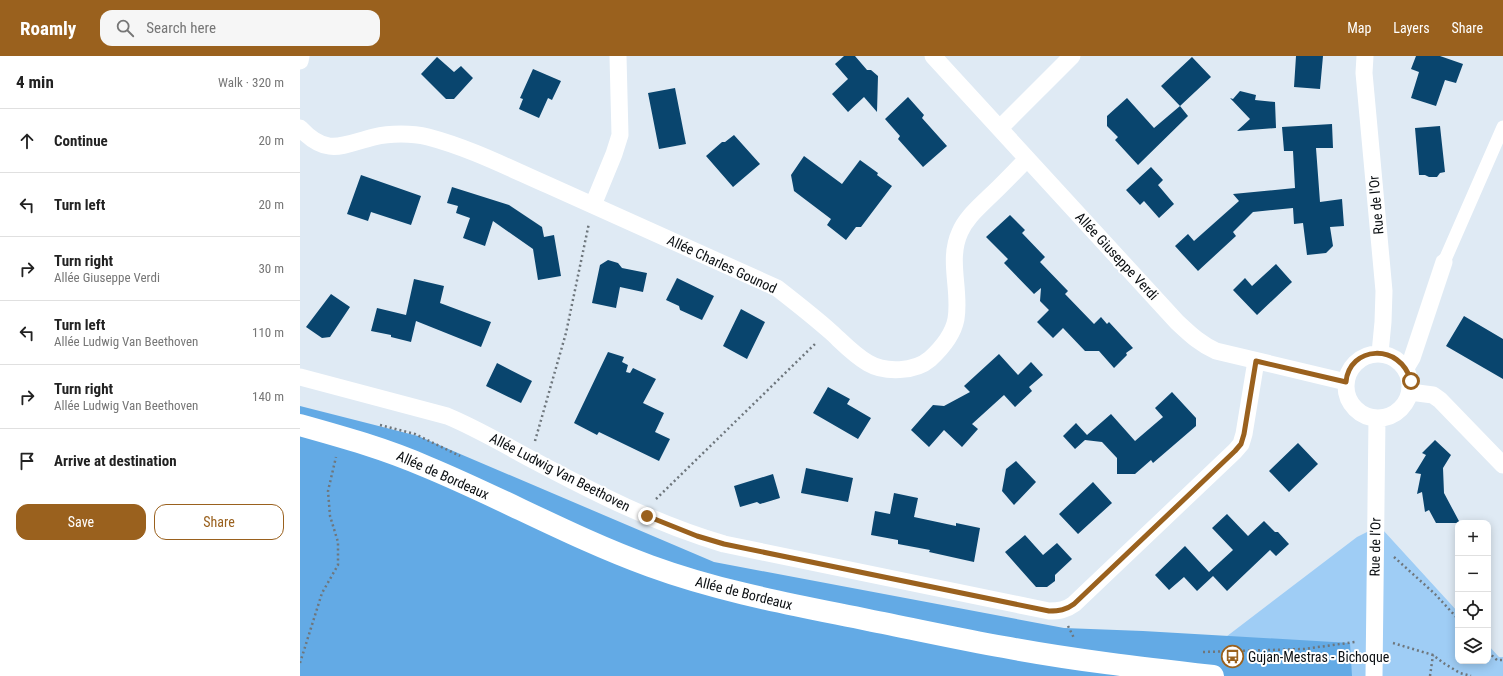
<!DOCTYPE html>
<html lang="en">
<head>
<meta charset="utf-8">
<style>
	:root { --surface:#fff; --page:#f6f6f6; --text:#222; --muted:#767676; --line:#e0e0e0; --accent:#9a611e }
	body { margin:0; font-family:"Roboto Condensed",sans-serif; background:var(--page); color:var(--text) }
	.controls { position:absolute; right:12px; bottom:12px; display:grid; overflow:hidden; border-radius:8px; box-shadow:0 2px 10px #0003 }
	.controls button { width:36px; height:36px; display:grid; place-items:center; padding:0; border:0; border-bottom:1px solid var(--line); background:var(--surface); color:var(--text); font:20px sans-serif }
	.stop { position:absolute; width:12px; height:12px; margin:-9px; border:3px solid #9a611e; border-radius:50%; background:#fff }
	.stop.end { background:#9a611e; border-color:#fff; box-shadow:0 1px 4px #0008 }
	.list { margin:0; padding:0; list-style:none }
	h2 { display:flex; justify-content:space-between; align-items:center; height:52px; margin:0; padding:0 16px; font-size:17px }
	h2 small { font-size:13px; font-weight:400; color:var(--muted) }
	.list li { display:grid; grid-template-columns:26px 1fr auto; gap:12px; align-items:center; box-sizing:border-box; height:64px; padding:0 16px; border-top:1px solid var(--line) }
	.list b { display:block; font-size:15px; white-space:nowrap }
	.list p { margin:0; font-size:13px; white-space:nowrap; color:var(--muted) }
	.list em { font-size:13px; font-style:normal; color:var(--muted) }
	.actions { display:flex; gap:8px; padding:12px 16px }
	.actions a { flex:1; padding:9px 0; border:1px solid var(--accent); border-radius:12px; text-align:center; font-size:14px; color:var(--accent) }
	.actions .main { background:var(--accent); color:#fff }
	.icon { flex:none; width:22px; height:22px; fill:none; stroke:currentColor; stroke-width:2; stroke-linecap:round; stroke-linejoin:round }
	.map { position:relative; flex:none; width:1203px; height:620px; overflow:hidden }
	header { display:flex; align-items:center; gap:24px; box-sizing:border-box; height:56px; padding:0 20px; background:var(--accent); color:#fff }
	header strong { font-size:19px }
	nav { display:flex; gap:22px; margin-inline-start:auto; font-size:14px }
	.search { width:280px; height:36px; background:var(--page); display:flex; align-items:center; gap:10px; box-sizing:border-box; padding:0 14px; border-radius:12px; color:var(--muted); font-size:15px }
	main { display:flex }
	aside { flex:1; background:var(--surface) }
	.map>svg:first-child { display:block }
	.green { fill:#9fcdf5 }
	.forest { fill:#63aae5 }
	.building { fill:#09456e }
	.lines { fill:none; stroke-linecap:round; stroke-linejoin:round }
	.path { stroke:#6e767c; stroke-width:2.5; stroke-dasharray:2 3; stroke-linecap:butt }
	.pedestrian { stroke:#fff; stroke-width:13 }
	.minor { stroke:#fff; stroke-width:17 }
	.secondary { stroke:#fff; stroke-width:22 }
	.route { stroke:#9a611e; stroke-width:5 }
	.labels { text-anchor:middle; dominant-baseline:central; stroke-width:4; stroke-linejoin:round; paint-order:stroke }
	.street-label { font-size:14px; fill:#0b0f12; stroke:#fff }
	.poi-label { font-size:14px; fill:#0b0f12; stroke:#fff; text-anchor:start }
</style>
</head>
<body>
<header>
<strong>Roamly</strong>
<div class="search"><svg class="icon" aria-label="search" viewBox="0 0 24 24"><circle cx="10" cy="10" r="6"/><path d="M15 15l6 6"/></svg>Search here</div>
<nav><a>Map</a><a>Layers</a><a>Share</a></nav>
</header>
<main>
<aside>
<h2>4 min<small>Walk · 320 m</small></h2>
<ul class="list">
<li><svg class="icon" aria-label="ahead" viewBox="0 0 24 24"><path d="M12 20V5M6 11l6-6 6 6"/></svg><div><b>Continue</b></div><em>20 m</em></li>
<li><svg class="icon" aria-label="left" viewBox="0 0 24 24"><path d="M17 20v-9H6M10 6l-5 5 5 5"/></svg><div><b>Turn left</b></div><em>20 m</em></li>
<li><svg class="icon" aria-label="right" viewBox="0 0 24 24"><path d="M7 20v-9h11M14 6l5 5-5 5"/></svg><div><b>Turn right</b><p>Allée Giuseppe Verdi</p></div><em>30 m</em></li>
<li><svg class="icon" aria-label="left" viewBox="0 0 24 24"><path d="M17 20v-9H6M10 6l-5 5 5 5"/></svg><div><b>Turn left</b><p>Allée Ludwig Van Beethoven</p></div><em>110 m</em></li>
<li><svg class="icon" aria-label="right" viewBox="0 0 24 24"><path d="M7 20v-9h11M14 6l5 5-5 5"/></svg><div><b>Turn right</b><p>Allée Ludwig Van Beethoven</p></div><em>140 m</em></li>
<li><svg class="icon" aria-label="arrive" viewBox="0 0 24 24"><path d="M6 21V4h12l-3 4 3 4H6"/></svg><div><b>Arrive at destination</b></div></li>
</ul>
<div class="actions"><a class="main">Save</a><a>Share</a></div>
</aside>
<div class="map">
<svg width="1203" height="620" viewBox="0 0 1203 620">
	<rect width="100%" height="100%" fill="#dfeaf4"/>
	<path class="green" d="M1075,472L1083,474L1158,556V605H1188V589L1199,601H1203V620H913L918,587L1057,481Z"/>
	<path class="forest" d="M0,350L118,380L414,506L764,572L843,575L1050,587L1052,620H0Z"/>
	<path class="building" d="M544,0H555L567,14H571L578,20L577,56L564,41L548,56L532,38L548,23L535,8Z
		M996,0H1023L1020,33L994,31Z
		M1116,0H1140L1163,8L1156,27L1145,24L1136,50L1111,42L1119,16L1111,13Z
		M137,1L154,16L161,10L173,22L154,43H146L121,18Z
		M892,1L911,21L880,50L861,30Z
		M233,13L261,25L252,44L248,42L239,62L219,53L223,43L220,42Z
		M375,32L386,88L359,93L348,37Z
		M940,35L956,39L955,44L975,46L976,72L937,75L950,63L930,42L933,43Z
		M608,41L624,59L622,62L647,90L623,111L598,83L600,80L585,63Z
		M827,42L854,72L880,50L888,60L838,109L815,84L818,81L807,70V60Z
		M1032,68L1033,92H1016L1020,146L1042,143L1044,170L1030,171L1033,190L1026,197L1007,199L1003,167L994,168L993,152L953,156L933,176L936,180L898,215L875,190L888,178L894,185L939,145L933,138L995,132L993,95H984L982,71Z
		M1140,70L1145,116L1140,117L1137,121H1129L1125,119H1119L1115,72Z
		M434,79L460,108L433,131L406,100L422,86H425Z
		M504,100L542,128L560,104L578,117L577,119L592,130L561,171H556L546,184L527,169L531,163L494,135L491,119Z
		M851,111L863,124L858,129L874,148L859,162L844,145L840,149L826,134Z
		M61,119L121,140L111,169L71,156L68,165L47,158Z
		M152,131L209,149L242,171L244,181L254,179L261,220L238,224L233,193L193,165L185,190L163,182L170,162L156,157L158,150L147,147Z
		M710,159L725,174L722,177L745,201L740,206L768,235L765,238L794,268L801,261L807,268L809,266L833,292L826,297L827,299L814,312L799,295H785L763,272L753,282L737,266L749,254L740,245L741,232L734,238L704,207L708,203L686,181Z
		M308,204L318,207L322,212L347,217L343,236L320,231L316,252L292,247L300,209Z
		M976,208L992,226L957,259L933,234L945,222L952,230Z
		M377,222L414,240L402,264L380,254L379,250L366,244Z
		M114,223L144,230L140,247L191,266L181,291L116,265L111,286L91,281V279L71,275L77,252L106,259Z
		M31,238L50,251L30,281L22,282L6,271Z
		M441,253L465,266L447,303L423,290Z
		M1164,260L1203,283V323L1146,290Z
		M308,296L324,301L322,306L328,309L326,316L330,317L333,312L356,323L343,347L364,357L355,376L370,383L359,405L299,376L297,379L274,367Z
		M699,298L718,319L731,306L743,319L729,331L732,335L715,351L704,339L672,368L678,373L662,391L644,374L629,391L611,374L633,349L644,350L670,336L664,330Z
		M197,307L232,325L221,347L186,330Z
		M528,331L550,343L547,348L571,362L558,383L513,357Z
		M872,336L896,362V370L853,407L851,404L835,418H817V402L802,386L785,384L775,393L763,380L776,367L787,379L811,358L835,385L863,361L855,352Z
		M1135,384L1151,399L1143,412L1144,437L1160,467H1136L1129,454L1125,456L1122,436L1117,438L1121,418L1115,417L1126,399L1122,397Z
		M998,387L1018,408L989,436L969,415Z
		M716,405L736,426L714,449L702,435L706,413Z
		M506,412L553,422L548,446L501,437Z
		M473,418L480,442L460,448L457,446L440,451L434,430Z
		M793,426L812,447L778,478L759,458Z
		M594,437L618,442L614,461L656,470V467L680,472L674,506L629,496L630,494L598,488V484L571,479L575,455L590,458Z
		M927,458L948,480L964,465L975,476H978L989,488L976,500L970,494L927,535L913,520L897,535L884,521L869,534L855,519L885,490L909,516L933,494L912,472Z
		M725,479L743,499L757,487L772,503L755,519V525L747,531H736L705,496Z"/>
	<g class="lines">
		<path class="path" d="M80,369L115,378L160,400
			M235,385L266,277L289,167
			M356,443L516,287
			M1094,501L1135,538L1158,563
			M768,570L774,582
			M1093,587L1133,599L1145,608L1160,617L1171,620
			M903,596L1004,593L1055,586
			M1188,596L1197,604H1203
			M0,607L22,537L38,509V486L30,460L28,435L36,401
			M1130,620L1133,599"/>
		<path class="pedestrian" d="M1144,206L1203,71"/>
		<path class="minor" d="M633,0L877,266C890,278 900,288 916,295L1046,326
			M1065,0L1064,17L1084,235L1083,266L1080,297
			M0,5L1,0
			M0,72C27,101 42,89 74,81C90,77 112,77 128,81C170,92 209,112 248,129C325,163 401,198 477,232C495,246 513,260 531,276C542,286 554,299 568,307C585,317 615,316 630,303C642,292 653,279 656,263C661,234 647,204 660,176C666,162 678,152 689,141C702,129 714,116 727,103
			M700,72L772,0
			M293,149L314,98L320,79L318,0
			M1046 330a32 32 0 1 1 64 0a32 32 0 1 1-64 0Z
			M1106,312L1112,302L1144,206
			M0,321L147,360C176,372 203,388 231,403C293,436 356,468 424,488L749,555C759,555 766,554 774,548L935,395L941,388L944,378L956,305
			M1110,336L1133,339L1140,344L1203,409
			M1074,620L1077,362"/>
		<path class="secondary" d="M0,369C43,381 86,393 127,411C202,442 273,482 350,510C421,536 495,549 568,564C614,573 659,583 704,591C773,604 843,612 913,620"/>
	</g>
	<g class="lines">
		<path class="route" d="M347,460L397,480L424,488L749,555C759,555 766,554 774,548L935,395L941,388L944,378L956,305L1046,326C1049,290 1100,286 1111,325"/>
	</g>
	<defs>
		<symbol id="bus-ring" viewBox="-11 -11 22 22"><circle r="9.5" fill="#fff" stroke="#9a611e" stroke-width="1.5"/><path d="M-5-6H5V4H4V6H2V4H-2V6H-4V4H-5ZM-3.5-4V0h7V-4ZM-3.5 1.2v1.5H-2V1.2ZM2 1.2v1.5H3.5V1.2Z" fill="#9a611e"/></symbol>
	</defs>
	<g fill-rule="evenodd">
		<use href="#bus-ring" x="920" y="588" width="25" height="25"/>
	</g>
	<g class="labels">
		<g class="street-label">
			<text transform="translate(1076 149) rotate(-95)">Rue de l'Or</text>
			<text transform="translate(817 200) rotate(47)">Allée Giuseppe Verdi</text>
			<text transform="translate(422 208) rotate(25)">Allée Charles Gounod</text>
			<text transform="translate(260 416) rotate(27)">Allée Ludwig Van Beethoven</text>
			<text transform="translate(143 419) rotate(24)">Allée de Bordeaux</text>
			<text transform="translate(1075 491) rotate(-89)">Rue de l'Or</text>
			<text transform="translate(444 537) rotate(14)">Allée de Bordeaux</text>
		</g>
		<g class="poi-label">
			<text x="948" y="601">Gujan-Mestras - Bichoque</text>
		</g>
	</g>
</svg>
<div class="controls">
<button>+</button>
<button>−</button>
<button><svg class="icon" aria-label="locate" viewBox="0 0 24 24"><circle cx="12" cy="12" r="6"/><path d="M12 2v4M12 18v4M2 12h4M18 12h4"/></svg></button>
<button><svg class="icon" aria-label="layers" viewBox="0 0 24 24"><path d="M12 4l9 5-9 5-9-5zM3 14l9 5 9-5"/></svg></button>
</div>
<div class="stop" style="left:1111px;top:325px"></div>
<div class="stop end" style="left:347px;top:460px"></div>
</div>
</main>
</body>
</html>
